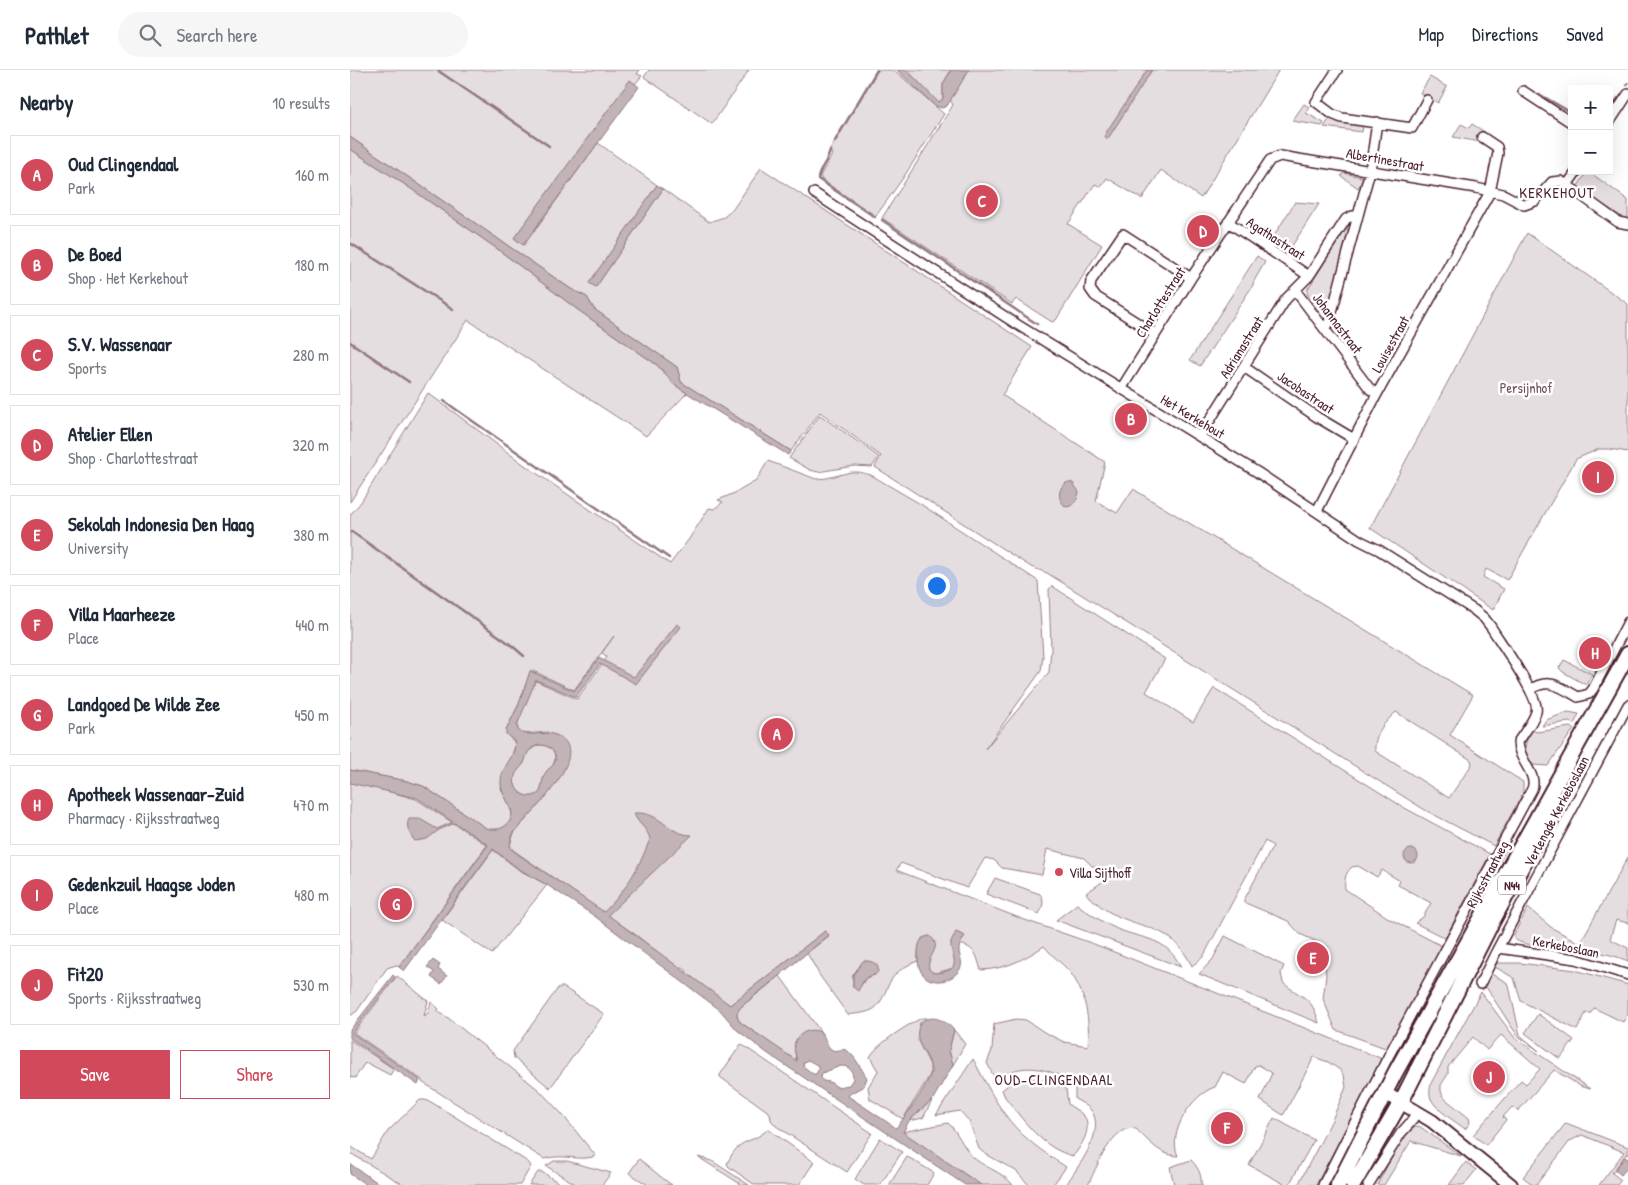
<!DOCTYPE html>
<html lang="en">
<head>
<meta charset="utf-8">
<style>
	:root { --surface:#fff; --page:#f6f6f7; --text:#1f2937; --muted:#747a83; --line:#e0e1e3; --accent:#d1495b }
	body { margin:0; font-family:"Patrick Hand",sans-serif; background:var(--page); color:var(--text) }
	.controls { position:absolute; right:15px; top:15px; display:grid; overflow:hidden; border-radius:0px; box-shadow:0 5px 20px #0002 }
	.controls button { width:45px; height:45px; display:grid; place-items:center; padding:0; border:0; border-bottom:1px solid var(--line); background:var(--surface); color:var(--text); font:25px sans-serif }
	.you { position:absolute; left:586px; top:515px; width:18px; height:18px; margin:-12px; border:4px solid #fff; border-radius:50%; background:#1a73e8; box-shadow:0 0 0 8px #1a73e833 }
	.badge { display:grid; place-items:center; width:32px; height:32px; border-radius:50%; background:var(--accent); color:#fff; font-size:16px; font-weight:700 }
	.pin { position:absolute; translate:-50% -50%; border:2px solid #fff; box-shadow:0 1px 5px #0006 }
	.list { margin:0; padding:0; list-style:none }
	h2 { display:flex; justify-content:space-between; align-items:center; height:65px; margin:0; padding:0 20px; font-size:21px }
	h2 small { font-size:16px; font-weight:400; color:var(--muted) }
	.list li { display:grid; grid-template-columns:32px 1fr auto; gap:15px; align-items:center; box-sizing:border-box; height:80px; margin:0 10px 10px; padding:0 10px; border:1px solid var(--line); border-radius:0px }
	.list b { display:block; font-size:19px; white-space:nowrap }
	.list p { margin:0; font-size:16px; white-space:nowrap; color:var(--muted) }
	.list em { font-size:16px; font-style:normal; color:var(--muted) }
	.actions { display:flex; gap:10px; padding:15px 20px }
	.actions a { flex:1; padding:11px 0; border:1px solid var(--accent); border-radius:0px; text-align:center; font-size:18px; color:var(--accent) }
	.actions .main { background:var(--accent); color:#fff }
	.icon { flex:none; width:28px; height:28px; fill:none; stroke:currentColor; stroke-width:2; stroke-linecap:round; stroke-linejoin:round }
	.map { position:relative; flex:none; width:1278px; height:1115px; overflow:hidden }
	header { display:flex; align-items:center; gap:30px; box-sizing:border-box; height:70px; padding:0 25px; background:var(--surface); border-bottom:1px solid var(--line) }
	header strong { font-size:24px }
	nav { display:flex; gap:28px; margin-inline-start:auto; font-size:18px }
	.search { width:350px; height:45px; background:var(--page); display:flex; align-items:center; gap:12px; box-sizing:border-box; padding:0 18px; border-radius:28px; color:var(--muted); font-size:19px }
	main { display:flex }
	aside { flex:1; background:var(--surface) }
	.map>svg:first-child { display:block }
	.green { fill:#e5dee0; stroke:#987e86; fill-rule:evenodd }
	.water { fill:#c1b3b6; stroke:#91787e; fill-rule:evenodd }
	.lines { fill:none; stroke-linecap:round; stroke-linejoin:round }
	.stream { stroke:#91787e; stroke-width:2.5 }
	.street-casing { stroke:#4a1f2b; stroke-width:12 }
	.secondary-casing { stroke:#4a1f2b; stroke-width:16 }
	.primary-casing { stroke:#4a1f2b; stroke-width:18 }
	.street { stroke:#fff; stroke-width:9 }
	.secondary { stroke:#fff; stroke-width:12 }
	.primary { stroke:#fff; stroke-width:14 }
	.poi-dot { fill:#d1495b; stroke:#fff; stroke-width:2 }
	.labels { text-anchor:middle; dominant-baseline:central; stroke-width:5; stroke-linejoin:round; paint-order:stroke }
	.shield { fill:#fff; stroke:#80626b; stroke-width:1 }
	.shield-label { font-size:12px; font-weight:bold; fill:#4a1f2b }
	.street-label { font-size:14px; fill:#4a1f2b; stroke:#fff }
	.park-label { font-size:14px; fill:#714f58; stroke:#fff }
	.poi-label { font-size:14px; fill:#4a1f2b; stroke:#fff; text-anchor:start }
	.neighbourhood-label { font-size:15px; letter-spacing:1px; fill:#4a1f2b; stroke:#fff }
</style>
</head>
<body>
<header>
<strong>Pathlet</strong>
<div class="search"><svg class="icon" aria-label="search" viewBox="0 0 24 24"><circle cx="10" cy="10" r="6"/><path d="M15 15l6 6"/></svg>Search here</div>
<nav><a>Map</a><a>Directions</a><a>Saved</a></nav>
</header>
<main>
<aside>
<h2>Nearby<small>10 results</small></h2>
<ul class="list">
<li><span class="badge">A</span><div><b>Oud Clingendaal</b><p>Park</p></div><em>160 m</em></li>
<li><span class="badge">B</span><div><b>De Boed</b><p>Shop · Het Kerkehout</p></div><em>180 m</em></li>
<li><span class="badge">C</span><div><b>S.V. Wassenaar</b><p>Sports</p></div><em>280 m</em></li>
<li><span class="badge">D</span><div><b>Atelier Ellen</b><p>Shop · Charlottestraat</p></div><em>320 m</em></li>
<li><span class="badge">E</span><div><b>Sekolah Indonesia Den Haag</b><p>University</p></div><em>380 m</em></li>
<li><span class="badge">F</span><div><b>Villa Maarheeze</b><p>Place</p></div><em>440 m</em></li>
<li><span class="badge">G</span><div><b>Landgoed De Wilde Zee</b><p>Park</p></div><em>450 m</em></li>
<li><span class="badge">H</span><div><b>Apotheek Wassenaar-Zuid</b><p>Pharmacy · Rijksstraatweg</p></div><em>470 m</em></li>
<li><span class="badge">I</span><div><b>Gedenkzuil Haagse Joden</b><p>Place</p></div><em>480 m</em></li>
<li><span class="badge">J</span><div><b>Fit20</b><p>Sports · Rijksstraatweg</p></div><em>530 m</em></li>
</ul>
<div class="actions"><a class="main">Save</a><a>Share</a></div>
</aside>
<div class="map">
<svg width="1278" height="1115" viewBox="0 0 1278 1115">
	<rect width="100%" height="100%" fill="#fff"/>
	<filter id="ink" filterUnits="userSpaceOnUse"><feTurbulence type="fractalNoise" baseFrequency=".02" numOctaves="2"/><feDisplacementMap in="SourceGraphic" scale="10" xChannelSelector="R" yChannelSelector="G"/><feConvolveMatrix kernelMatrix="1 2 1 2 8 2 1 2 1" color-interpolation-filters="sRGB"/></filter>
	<g filter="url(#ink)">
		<path class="green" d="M2,0H290L287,4L292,6L285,14L280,11L164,168L174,175L248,73L307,115L240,213L246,217L313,119L359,152L374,147L383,139L411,98L682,277L652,325L755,392L746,431L767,443L783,419L1123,625L1100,665L1173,712V723L1144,776L1075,740L697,503L681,497L525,397L531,386L470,342L441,381L331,312L327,297L244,239L237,227L221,219L0,67V2ZM1046,642L1121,690L1122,694L1099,728L1025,681C1024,664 1034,653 1046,642Z
			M299,0H399L362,54L294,7Z
			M528,0H544L594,44L553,108L526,146L472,110L470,106L482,85L480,80Z
			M553,0H601L593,14V28L591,31L587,32L559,2Z
			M610,0H929L851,128L811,100L792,129L757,108L751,117L745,114L718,154L752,175L706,250L702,252L666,229L662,234L532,148L603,35L596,22Z
			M1080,7L1097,17L1088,33L1070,23Z
			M954,34L959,37L956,43L974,53L972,56L942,51Z
			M980,48L987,52L1013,56L1012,62L974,57Z
			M1111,54L1119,58L1122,54L1135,62L1131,67L1130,72L1103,67Z
			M0,79L57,116L146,178L228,240L307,295L323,314L337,323L296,366L118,250L0,432Z
			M1238,101L1278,130V150L1275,149L1227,117Z
			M994,103L1012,107L1013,110L1008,118L991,106Z
			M945,132L969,134L938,182L920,172Z
			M996,159L1002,163L979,239L972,242C965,239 957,228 957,220Z
			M1177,163L1278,234V382L1259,379H1249L1226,389L1157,510L1136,499L1133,507L1154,519L1143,540L1020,458Z
			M907,186L915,192L904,211L903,215L850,296L840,290Z
			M78,323L176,396L320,494L339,469L359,438L364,439L373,432L368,430L387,422L406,411L418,391L466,409L477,408L501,402H509L521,405L572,435L688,511L693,586L691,601L635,679L699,602L701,580L699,519L702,516L815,589L796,622L843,652L864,618L1053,737L1140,784L1095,868L1065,853L1073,847L1081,833L1048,815L1050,811L1032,800L1027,807L1008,796L1002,797C995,803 994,810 995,819L1040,849L1092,876L1038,979L986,960L973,929L976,905L974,887L978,877L950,864L938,851L893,832L923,776L915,771L853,887L842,896C821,854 796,861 761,843C753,839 746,832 739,827L736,823L758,808L754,799L742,796L734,788L697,779L692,805L652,798L644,790L635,788L617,818L551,793L546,800L672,849L744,874L1030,988L1031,992L966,1115H948L982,1050L996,1017L994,1006L990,1000L978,992L964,987L934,1044L933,1045L910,1030L922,1003L909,995L905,996L896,1014L873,1002L865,1017C842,1024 817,1063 828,1086C809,1085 799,1071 786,1059C763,1052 746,1099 738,1115H716C727,1097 757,1062 741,1040C737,1035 730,1032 725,1029V1013C699,999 671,989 646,1011L637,993L642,980L644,954L666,949L676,950L694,962L714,972L738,976C740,950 736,922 719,901C712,893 702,886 694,876C673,890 656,899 631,900C626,884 626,879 610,874L614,866L601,872L605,893L603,898L586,903L581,902L577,895L580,866L572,868L568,882V891C554,896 543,903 537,918C534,925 531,933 525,938C517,944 507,943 498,945L470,906L457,883L479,866L475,861L380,935L335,904L337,901L331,897L329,899L286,865L163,780L160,775L164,763L195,728L212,704L198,662L174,664L168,661C165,649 180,622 186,611L227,629L257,587L252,583L264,566L224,620L181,600L169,634L156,660L159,667L164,671L165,676L151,718L162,743C161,757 148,762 136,758L73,716L57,711L0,700V445L11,432ZM513,892L525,905L516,908L510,917H503V905Z
			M470,345L529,387L522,397L504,396L468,402L460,400L439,388Z
			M1214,590L1242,604L1236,615L1213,602L1209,598Z
			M1218,642L1229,644L1224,654L1219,652L1192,656L1196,650Z
			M1220,657L1224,659L1198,696L1183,695C1171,683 1174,674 1182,660L1187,662Z
			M188,675C198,674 208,681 204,693C203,697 198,699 197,702C193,708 192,716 190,722C179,733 162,722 164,707C165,701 170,699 173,694C175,691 175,687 176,683Z
			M0,711L66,729L137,775L49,897L46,895L37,898L7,941L0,946Z
			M143,780L169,800L197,815L142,884L92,850Z
			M1278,787V853L1266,850L1260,869L1278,878V891C1255,881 1230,880 1206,877C1193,875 1175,877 1164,869V864L1178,838L1202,858L1230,873Z
			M645,808L690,824C695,831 693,837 689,844L636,824Z
			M727,834C740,844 752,852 767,859C794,870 815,866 831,897L706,850Z
			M875,866L934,896L931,903L933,913C952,928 962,926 969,953L849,904L863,889Z
			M1146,893H1170L1225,900L1275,914L1278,915V944L1273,952L1244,938L1241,943H1236L1227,960L1171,931L1164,908L1145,897Z
			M1139,903L1155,911L1159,916L1170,965L1189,981L1167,965L1134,914Z
			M47,906L78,931L74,946L78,943L81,932L89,939L87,941L97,947L189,1020L211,1043L246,1086C230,1092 213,1083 194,1089L72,1012V1010L4,963Z
			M430,906L473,965L469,961L445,972V983L447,992L390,952C385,945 387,941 392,936Z
			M210,917H213L254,944L200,1018L164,988L163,981L208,918Z
			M1131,922L1165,968L1240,1019L1232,1017L1204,1000L1168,1041L1162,1037L1153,1047L1156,1050L1136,1075L1123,1065L1171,1010L1176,1014L1190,999L1151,965L1137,980L1123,967L1098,997V1004L1091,1015V1021L1093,1027L1119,1048L1120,1053L1115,1059C1105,1051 1087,1041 1081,1029C1079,1024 1080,1018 1081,1013Z
			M1188,944L1224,970L1210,989L1175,963Z
			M572,948H577L573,951L568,971L580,995V1005L553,1049L520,1029L518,1017L528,1001L520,987C528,973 557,955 572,948Z
			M604,960L615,974L603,995L599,980Z
			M0,970L44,999L40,1005L17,993L14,994L5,1008L0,1007Z
			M391,974L522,1063L497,1102L426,1056L421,1050L420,1043L370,1007V1005Z
			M623,989C636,1013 648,1039 667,1059C681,1074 698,1085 716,1097L703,1115H679L666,1101L634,1083L629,1079L619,1051L610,1041L586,1045Z
			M675,1008L689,1009L716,1019L718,1034C722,1038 730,1041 734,1046C743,1058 731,1077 723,1086C693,1079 673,1050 655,1027L652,1020L662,1012Z
			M583,1029L573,1048L559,1051Z
			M70,1030H75L81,1032L178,1092L181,1096L170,1115H54L0,1083V1076L21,1089L38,1061Z
			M924,1048L964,1070L939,1115H936L899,1095Z
			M598,1053C608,1062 612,1075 621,1085C631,1097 651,1100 663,1115H631L552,1062Z
			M1216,1053L1278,1077V1085L1276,1084L1262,1103L1271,1110L1267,1115H1249L1274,1082L1232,1065L1220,1071L1186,1115H1183L1173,1107Z
			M1069,1056L1111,1086L1061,1071L1034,1115H1027L1056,1061Z
			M418,1059L464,1092L449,1115H405L379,1097L377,1094C390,1065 400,1076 418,1059Z
			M530,1068L552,1082L530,1115H514L505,1109Z
			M348,1087L362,1091L399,1115H392Z
			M557,1087L563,1090L584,1103L577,1115H539Z
			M289,1089C301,1098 311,1108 322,1115H298L279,1103Z
			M841,1090C847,1096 852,1104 851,1113L853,1115H824L820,1097Z
			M204,1091H217L261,1103L252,1115H227L196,1096Z
			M1116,1092L1126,1100L1114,1115H1099Z
			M188,1102H192L212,1115H179Z"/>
		<path class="water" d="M547,0H557L588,32L591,31L593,28V14L601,0H619L597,36L592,38L585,36Z
			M797,0H802L759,67L757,69L755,66L757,61Z
			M280,10L289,17L173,175L164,168Z
			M0,67L221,219L237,227L244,239L327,297L331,312L441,381L438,385L329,318L307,295L228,240L146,178L57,116L0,79Z
			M307,115L313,119L246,217L239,213Z
			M718,412L723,413L729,422C727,431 725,436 716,437C709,430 707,424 713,415Z
			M327,554L331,557L286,614L250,594L226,627L186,610L167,655L168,660C177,669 193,660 206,665C247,682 178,746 164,762L161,769L160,778L169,785L254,842C275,822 290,796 300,769C297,757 287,754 284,743C311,741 316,764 342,765L258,845L380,935L475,861L479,865L392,936C387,941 385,945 390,952L447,991C446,986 443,979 445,972C448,963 463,956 471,963C476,967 475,974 481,979C486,983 490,978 496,980C505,985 511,999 517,1008L514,1016L501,1023L498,1026L546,1058C554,1049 581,1011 581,1001C580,981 561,976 570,953C582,943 595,950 604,960L599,980L603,995L583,1029L559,1051L553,1062L631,1115H615L417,983L387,960L370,940L243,845L197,815L169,799L143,779L54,901L49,897L138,775L105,753L89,760L77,769L65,771C60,766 55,756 59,749H70L87,759L103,752L67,728L0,713V700L57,711L73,716L136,758C148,762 161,757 162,743C160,732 150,724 151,711C151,696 168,685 164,671L156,664V660L169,634L180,601L224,621L249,588L284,607ZM188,675C198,674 209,682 204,693C203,697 198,698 196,702C192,707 192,716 190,722C179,733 161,721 165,706C166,701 171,698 174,693C178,683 177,679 188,675ZM458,990L467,995L469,999L466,1004H463L453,996L454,992ZM491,996C499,996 503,1000 503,1009L499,1015L487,1017L480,1012L473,1011L471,1008L472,1003Z
			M1054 786a7 7 0 1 1 14 0a7 7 0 1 1-14 0Z
			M606,862L615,866C612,870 609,875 609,880C609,887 614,893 610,899C600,916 569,917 568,890C568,879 567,867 580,866C594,878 576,885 579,899C583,904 587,903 593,902C613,898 600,885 601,873C602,870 604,865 606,862Z
			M83,890L90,895L88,899L97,906L91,914L81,907L84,902L77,897Z
			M513,891C519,890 530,893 528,901C526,906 521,905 517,907C513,910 511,916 508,921L503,917V905Z
			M43,905L45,907L2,963L70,1010L68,1015L0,968V960Z
			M1275,1087L1278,1089V1097L1271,1105L1265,1100Z
			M0,1094L31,1115H17L0,1104Z"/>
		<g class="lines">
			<path class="stream" d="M87,0L199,76
				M1277,15L1278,13
				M1189,24L1222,43
				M1259,41L1268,28
				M485,71L527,0
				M480,81C478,91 469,99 468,109L525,147
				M532,150L687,254
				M0,173L103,239
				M0,272L59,312
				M94,331L319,488
				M2,462L160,574L174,586"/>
			<defs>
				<path id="street" d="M987,0L966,32L982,44L992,48L1062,58L1077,30
					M1173,21L1222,53
					M1259,53L1278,24
					M1217,115L1268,152L1278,154
					M464,123L668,255L907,402L1009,470L1029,480L1124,540L1134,548L1141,557C1150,572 1191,628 1186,642C1183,652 1174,663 1168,672C1168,690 1188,704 1182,719L1039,985L973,1115
					M878,152L959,206
					M945,220L1020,319L1027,324
					M974,257L979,253L1020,101L1027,52
					M805,264L745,226L740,219L741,211L773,164L841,208
					M894,297L967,347L1004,369
					M771,319L841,208L920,90L930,86L1126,118L1153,124L1174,135L1185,131L1202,112L1211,111L1217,115L1227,101
					M850,366L936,229L959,206L996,149L1002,146H1008
					M967,441L1027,324L1140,122L1148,83L1147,77L1132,67
					M1180,620C1199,607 1210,617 1228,627L1239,624L1243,619L1278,552
					M1148,878L1226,889L1278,905
					M1130,914L1148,878L1278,635
					M1018,1115L1051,1063L1060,1053L1067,1042"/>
				<path id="secondary" d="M1035,1023L1082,1051L1161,1115"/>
				<path id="primary" d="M988,1115L1045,1003L1278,584
					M1003,1115L1051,1032L1141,854L1207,731"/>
			</defs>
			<use href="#street" class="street-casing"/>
			<use href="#secondary" class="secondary-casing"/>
			<use href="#primary" class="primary-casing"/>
			<use href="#street" class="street"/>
			<use href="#secondary" class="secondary"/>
			<use href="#primary" class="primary"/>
		</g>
	</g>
	<circle class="poi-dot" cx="709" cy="802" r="5"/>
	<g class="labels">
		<rect class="shield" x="1148" y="805.5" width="28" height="19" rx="4"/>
		<g class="shield-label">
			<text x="1162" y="815">N44</text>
		</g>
		<g class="street-label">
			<text transform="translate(1035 89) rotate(10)">Albertinestraat</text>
			<text transform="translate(926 168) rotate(33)">Agathastraat</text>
			<text transform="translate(810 232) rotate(-58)">Charlottestraat</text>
			<text transform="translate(988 253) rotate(53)">Johannastraat</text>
			<text transform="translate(1040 274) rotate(-61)">Louisestraat</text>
			<text transform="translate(891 277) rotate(-58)">Adrianastraat</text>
			<text transform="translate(956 322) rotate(34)">Jacobastraat</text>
			<text transform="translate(843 346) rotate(31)">Het Kerkehout</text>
			<text transform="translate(1206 741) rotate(-62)">Verlengde Kerkeboslaan</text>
			<text transform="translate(1137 804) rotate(-62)">Rijksstraatweg</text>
			<text transform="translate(1216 876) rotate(11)">Kerkeboslaan</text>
		</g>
		<g class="park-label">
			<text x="1176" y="317">Persijnhof</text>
		</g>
		<g class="poi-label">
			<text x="719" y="802">Villa Sijthoff</text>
		</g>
		<g class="neighbourhood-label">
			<text x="1207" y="122">KERKEHOUT</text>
			<text x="704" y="1009">OUD-CLINGENDAAL</text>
		</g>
	</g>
</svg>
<div class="controls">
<button>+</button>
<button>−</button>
</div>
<div class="you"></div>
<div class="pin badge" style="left:427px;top:664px">A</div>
<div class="pin badge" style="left:781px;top:349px">B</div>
<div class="pin badge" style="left:632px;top:131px">C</div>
<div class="pin badge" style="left:853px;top:161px">D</div>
<div class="pin badge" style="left:963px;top:888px">E</div>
<div class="pin badge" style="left:877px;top:1058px">F</div>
<div class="pin badge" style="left:46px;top:834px">G</div>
<div class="pin badge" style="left:1245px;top:583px">H</div>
<div class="pin badge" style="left:1248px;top:407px">I</div>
<div class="pin badge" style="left:1139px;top:1007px">J</div>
</div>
</main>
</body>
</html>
